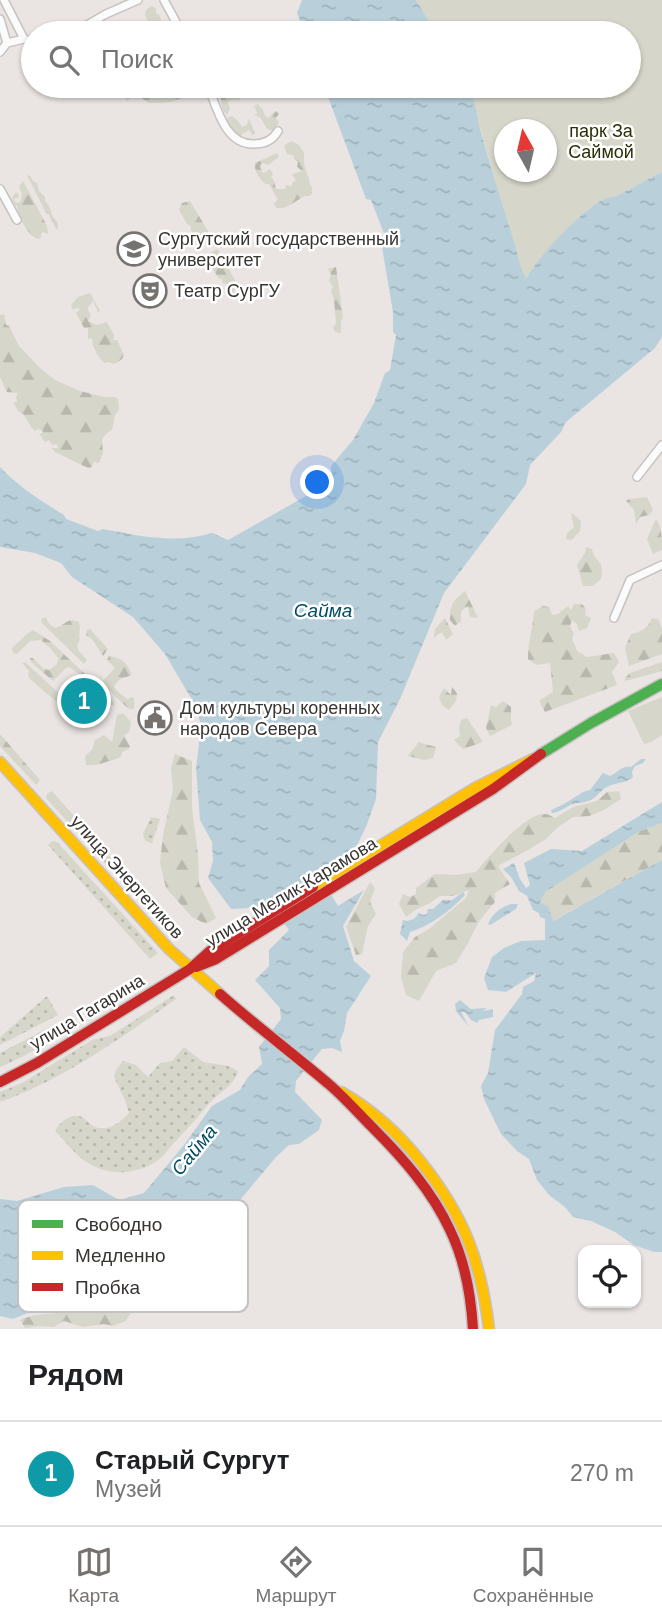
<!DOCTYPE html>
<html lang="ru">
<head>
<meta charset="utf-8">
<style>
	:root { --surface:#fff; --page:#f2f2f2; --text:#202124; --muted:#757577; --line:#e0e0e0; --accent:#767270 }
	body { margin:0; font-family:Arial,sans-serif; background:var(--page); color:var(--text) }
	.controls { position:absolute; right:21px; bottom:21px; display:grid; overflow:hidden; border-radius:14px; box-shadow:0 2px 5px #0004 }
	.controls button { width:63px; height:63px; display:grid; place-items:center; padding:0; border:0; border-bottom:2px solid var(--line); background:var(--surface); color:var(--text); font:35px sans-serif }
	.compass { position:absolute; left:494px; top:119px; width:63px; height:63px; border-radius:50%; background:var(--surface); box-shadow:0 2px 5px #0004; rotate:352deg }
	.you { position:absolute; left:318px; top:483px; width:24px; height:24px; margin:-18px; border:5px solid #fff; border-radius:50%; background:#1a73e8; box-shadow:0 0 0 10px #1a73e833 }
	.badge { display:grid; place-items:center; width:46px; height:46px; border-radius:50%; background:var(--accent); color:#fff; font-size:23px; font-weight:700 }
	.pin { position:absolute; translate:-50% -50%; border:4px solid #fff; box-shadow:0 2px 7px #0006 }
	.list { margin:0; padding:0; list-style:none }
	h2 { display:flex; justify-content:space-between; align-items:center; height:91px; margin:0; padding:0 28px; font-size:30px }
	h2 small { font-size:23px; font-weight:400; color:var(--muted) }
	.list li { display:grid; grid-template-columns:46px 1fr auto; gap:21px; align-items:center; box-sizing:border-box; height:105px; padding:0 28px; border-top:2px solid var(--line) }
	.list b { display:block; font-size:26px; white-space:nowrap }
	.list p { margin:0; font-size:23px; white-space:nowrap; color:var(--muted) }
	.list em { font-size:23px; font-style:normal; color:var(--muted) }
	.icon { flex:none; width:38px; height:38px; fill:none; stroke:currentColor; stroke-width:2; stroke-linecap:round; stroke-linejoin:round }
	.map { position:relative; flex:none; width:662px; height:1329px; overflow:hidden }
	.search { position:absolute; background:var(--surface); box-shadow:0 2px 5px #0004; left:21px; right:21px; top:21px; height:77px; display:flex; align-items:center; gap:18px; box-sizing:border-box; padding:0 24px; border-radius:38px; color:var(--muted); font-size:26px }
	.sheet { height:196px; background:var(--surface) }
	nav { display:flex; justify-content:space-around; align-items:center; box-sizing:border-box; height:98px; border-top:2px solid var(--line); background:var(--surface); font-size:19px; color:var(--muted) }
	nav a { display:grid; justify-items:center; gap:4px }
	nav .on { color:var(--accent) }
	.map>svg:first-child { display:block }
	.grass { fill:url(#grass-dots) }
	.forest { fill:url(#forest-firs) }
	.park { fill:#d7d6ca; fill-rule:evenodd }
	.water { fill:url(#water-ripples) }
	.lines { fill:none; stroke-linecap:round; stroke-linejoin:round }
	.street-casing { stroke:#c6c2c0; stroke-width:10 }
	.fast-casing { stroke:#c6c2c0; stroke-width:13 }
	.slow-casing { stroke:#c6c2c0; stroke-width:13 }
	.jam-casing { stroke:#c6c2c0; stroke-width:13 }
	.street { stroke:#fcfbfb; stroke-width:7 }
	.fast { stroke:#4caf50; stroke-width:10 }
	.slow { stroke:#ffc107; stroke-width:10 }
	.jam { stroke:#c62828; stroke-width:10 }
	.labels { text-anchor:middle; dominant-baseline:central; stroke-width:5; stroke-linejoin:round; paint-order:stroke }
	.park-label { font-size:18px; fill:#2b2f07; stroke:#fff }
	.poi-label { font-size:18px; fill:#373432; stroke:#fff; text-anchor:start }
	.street-label { font-size:18px; fill:#373432; stroke:#fff }
	.water-label { font-size:19px; font-style:italic; fill:#014c63; stroke:#fff }
	.key { fill:#fff; stroke:#c3c2c2; stroke-width:2 }
	.key-label { font-size:19px; fill:#373432 }
</style>
</head>
<body>
<div class="map">
<svg width="662" height="1329" viewBox="0 0 662 1329">
	<defs>
		<pattern id="grass-dots" width="8" height="8" patternUnits="userSpaceOnUse" patternTransform="scale(1.75)"><rect width="8" height="8" fill="#d7d6ca"/><path d="M2 2h.1M6 6h.1" fill="none" stroke="#b9b8ae" stroke-width="1.8" stroke-linecap="round"/></pattern>
		<pattern id="forest-firs" width="22" height="20" patternUnits="userSpaceOnUse" patternTransform="scale(1.75)"><rect width="22" height="20" fill="#d7d6ca"/><path d="M5 1l3.5 6h-7zM16 11l3.5 6h-7z" fill="#b9b8ae"/></pattern>
		<pattern id="water-ripples" width="26" height="14" patternUnits="userSpaceOnUse" patternTransform="scale(1.75)"><rect width="26" height="14" fill="#b9d0db"/><path d="M2 4q2-2 4 0t4 0M15 11q2-2 4 0t4 0" fill="none" stroke="#a0b3bc"/></pattern>
	</defs>
	<rect width="100%" height="100%" fill="#eae4e2"/>
	<path class="grass" d="M151,817L160,819L152,843L145,841L143,834Z
		M53,841L57,842L158,953L150,959L48,845Z
		M174,995L176,999C123,1037 62,1080 0,1102V1092L22,1083L92,1040L110,1036Z
		M47,996L58,1015L0,1045V1037Z
		M60,1022L63,1031L59,1035L24,1056L0,1067V1053Z
		M184,1047L203,1062L229,1066L238,1071C235,1086 216,1094 207,1106C196,1120 183,1133 171,1146C167,1150 165,1155 161,1158C141,1174 112,1177 90,1164C77,1157 66,1142 55,1131C60,1122 71,1112 82,1117C87,1120 90,1125 95,1127C108,1132 121,1122 129,1113L125,1100L114,1077L116,1070L123,1061L136,1065L148,1077L160,1063L172,1061Z"/>
	<path class="forest" d="M151,6L156,8V13L160,16L161,20L157,22L158,24H162L164,27L169,23L172,30L170,33H150L146,25L148,22L145,15L146,10Z
		M110,86H119L124,91L134,88V86H140L141,91L147,95L150,90L162,91L165,87L171,90L175,87L179,91L183,86H187L189,88L193,86H200L193,88L189,95L171,102L161,103H149L136,94L127,101L125,97L113,91L114,88Z
		M225,86H231L233,88L235,86H252L247,89L239,100H231L228,102L230,109L227,115C222,111 221,104 221,98L227,95Z
		M258,104L263,110L265,116L269,118L272,114L276,111L279,114L276,118L279,123L273,131L267,129L260,117L254,115L257,113L255,107L251,108Z
		M232,116L239,122L242,127L247,125L249,119L255,133L252,135L249,130L241,135L244,142C234,139 228,128 227,118Z
		M291,141L299,145L304,153V164L312,189V194L309,196H305C295,201 287,210 276,208L274,203L278,200L269,184H265C259,178 254,171 255,163L277,153L279,157L268,165L262,163L260,166L262,172L264,173L270,169L273,174L271,177L274,181L276,189H285L286,185L291,186L293,182L296,180L292,175L295,173L300,172L301,170L297,167L298,161L295,160L293,155L287,154L284,146Z
		M27,175L30,176L33,181L37,183L39,191L45,197V201L48,204L53,217L58,223V229H56L49,214L46,213Z
		M23,181L47,226L48,233L47,234L44,232L41,233V237L38,239C27,235 19,217 17,206L14,204L12,198L16,192L19,195L18,198H15L14,200L17,203L21,201L22,193L19,187Z
		M190,201L208,231L209,236L213,243L207,246V243L205,242L202,245V249L196,240V235L191,231V226L187,224L179,210L182,203Z
		M217,249L219,251L218,256L222,257L235,280L237,287L233,291L237,294L231,298L225,292L227,289L226,284L223,283L221,278L219,279L213,269V264L209,263L205,256Z
		M336,267L343,317L341,321V333L335,332L333,328L336,323C335,311 335,301 331,290L333,287L329,280L331,275L328,269Z
		M90,293L100,311L98,312L94,303L92,301L91,304L88,307V310L91,315L88,321L97,325L107,322L114,335L113,340H117C122,352 130,358 113,364L109,362L105,363C99,359 92,347 92,338L88,339V328H84L76,313L80,309L77,308L73,310L71,305L78,297Z
		M4,314L6,325L9,326L19,346L40,368L55,380L80,391L104,397H115L118,399L119,410L115,415L112,430L107,433L102,439L103,453L99,463L94,462L91,468H88L55,452L52,448H58L57,444L52,445L49,440L45,442L39,434L43,433L42,430L38,429L35,431L31,427L24,415L18,411L13,402H17L16,397L18,393L7,392L0,377V315Z
		M647,497L653,510L649,515L640,517L636,524L634,510L626,501L629,499Z
		M571,512L581,521L580,531L572,540L566,539L567,533L574,527Z
		M656,519C662,527 662,539 662,550L653,554L647,539Z
		M586,547L592,549C595,565 605,557 601,579L593,586H583L577,565L585,553Z
		M465,591L478,618L470,617L468,606L461,611V621L455,626L450,620C449,606 454,599 465,591Z
		M574,604H582L586,609L585,615L591,618L587,628L579,631L577,624L572,620L570,626L574,634L572,638L577,651L587,657L614,653L619,662L612,672L617,685L545,712L540,703V700L553,692L550,663L536,665L528,659C528,642 533,628 534,611L543,606L549,607L552,615L558,614L568,606L571,610Z
		M46,617C48,623 50,626 56,628C66,624 68,617 79,622C81,629 78,634 80,640L77,645L78,650L87,660L84,664L42,623L41,619Z
		M445,618L453,634L446,640L442,632L434,637L435,629Z
		M652,618L658,619L662,628V654L629,666L625,648L631,634C640,633 649,627 652,618Z
		M90,629L108,649L103,656L92,639L86,635L87,630Z
		M33,630L50,641L85,674L81,675L69,667L66,668L53,681L31,662L30,658H33L44,669L49,670L56,665L59,659L51,649L41,640L30,641L17,654L13,653L12,648L27,634Z
		M109,656C123,658 127,663 132,675L120,679L114,686L116,690L127,699L132,697L134,698V709H129C119,701 111,691 101,683L115,668L107,660Z
		M25,662L79,712L81,717L79,719L74,717L30,679L28,675L29,671L22,663Z
		M662,662V671L625,681V678L630,673Z
		M86,682V687L90,689L95,686L114,702V705H110L101,695C90,693 89,704 80,707L77,704L74,696L70,697L67,695L69,691C76,689 79,684 86,682Z
		M452,687L457,693L456,701L449,710L442,705L439,697L444,688L451,695Z
		M503,701L511,707V720L512,725L490,736L486,728L491,705L496,707Z
		M123,713L131,722L129,732L124,736L130,746L129,749L122,752L121,757C110,761 98,766 86,765L85,756L92,750L95,740L104,735L112,742L117,715Z
		M467,718L483,742L463,749L454,740L460,736L459,728L461,720Z
		M0,734L40,780L36,785L0,746Z
		M418,742L436,747L433,758L424,760L408,756C411,750 416,748 418,742Z
		M175,754L192,761V808L198,855L199,883L216,918L206,924L192,917L166,888L160,863L163,835L173,790L171,768Z
		M52,791L152,905L154,911H149L46,798L47,794Z
		M619,791L621,799L604,810L589,816L573,817L557,828L546,839L528,850L498,866L510,884L495,893V902L479,921L468,943L456,963L436,971L419,1001L406,995L401,977L403,952L415,937L429,929L466,898L469,890L453,896H440L430,903L417,909L406,917L399,904L403,894L410,897L416,894V888L435,874L456,875L476,872C487,858 526,812 545,814C549,814 552,817 555,818L573,807L597,801L607,792Z
		M662,823V860L552,921L540,904L544,892L640,831Z
		M370,882L375,888L370,902L376,914L368,926L362,954L356,955L346,927Z
		M123,1287H133L137,1300L126,1321L112,1326L104,1324L83,1327L64,1321L54,1327L41,1326L25,1328L20,1320C43,1310 63,1316 85,1309C99,1305 111,1296 123,1287Z"/>
	<path class="park" d="M416,0H662V172C647,179 633,188 618,195C613,197 607,197 602,200C581,212 536,258 526,280C519,265 518,254 513,238C509,226 503,214 500,202C495,179 488,156 482,133C477,117 476,101 468,86H629V33H436ZM504,130H546V172H504Z
		M662,697V735L651,742L644,744L628,711Z"/>
	<path class="water" d="M302,0H416L436,33H305L297,13Z
		M324,86H468C475,99 477,113 480,128C490,165 501,201 513,238C518,253 519,265 526,279C539,255 578,214 602,200C607,197 613,197 618,195C633,188 647,179 662,172V337L655,348L566,422L561,432L530,465L526,484L444,593L400,699L378,742L376,799L366,827L356,847L318,873L338,906L364,890L343,926L354,961L371,976L347,1013L344,1031L340,1041L342,1052L332,1048L322,1049L296,1081L295,1092L322,1120L319,1130L299,1144L289,1145L276,1157L225,1218L190,1242L174,1233L164,1244L170,1251L163,1263L159,1273L142,1281L122,1284L104,1297L82,1307L35,1310L13,1319L0,1316V1199L17,1201L64,1187L93,1185L119,1200L144,1193L184,1145L212,1106L240,1090L248,1077L262,1064L259,1047L281,1019L280,1008L255,980L269,966V950L289,930L272,907L231,909L208,878L213,861L212,842L200,820L196,768L201,729L198,710L165,654L133,617L72,577L61,563L35,553L0,547V467C19,487 41,501 64,515L66,519L98,531L103,529C139,536 176,544 212,533L228,540L331,482V466L353,440L374,403L385,373L390,370L396,335L393,332V312L381,241L385,236L371,200L366,199Z
		M641,759H646L643,763L635,766L632,772L633,777C625,784 616,782 607,787C601,790 599,794 594,798C588,803 580,802 573,804C565,807 561,812 552,813L551,810L564,804L583,792L590,790L603,773L610,776C617,773 622,765 631,767Z
		M662,802V823L640,831L545,892L540,903L548,906L553,921L662,860V1252H654L634,1245L615,1232L591,1221L573,1217L565,1207L549,1195L537,1180L529,1159L517,1151L501,1134L484,1099L481,1086L488,1073L495,1030L522,994L523,987L534,981L536,973L506,992L488,990L484,978L492,957L504,948L521,941L545,940V919L540,917L539,913L533,910L527,896L519,891L511,877L503,869L514,863L520,879L526,888L530,885L524,863L551,849L582,851Z
		M463,892L465,895C450,911 430,926 410,932L407,941L400,934L403,920L407,921L414,919L419,913L423,915L427,914L428,909H433L443,900H452Z
		M511,904H518L516,909L490,925L488,924C492,914 501,907 511,904Z
		M460,1000L471,1009L487,1008L483,1011L493,1009V1017L479,1020L477,1023L471,1020L465,1012H461L469,1027L456,1011L455,1004Z"/>
	<g class="lines">
		<defs>
			<path id="street" d="M4,0L24,39
				M164,0L182,33
				M0,19L7,43
				M73,33L106,14L138,0
				M7,43L24,39L33,42
				M0,52L7,43
				M208,86C217,108 225,145 254,144C264,144 273,140 278,131
				M0,189L17,220
				M637,477L662,445
				M614,618L630,580L662,565"/>
			<path id="fast" d="M541,754L591,723L662,684"/>
			<path id="slow" d="M0,762L169,949L220,994
				M313,887L475,788L533,759
				M341,1092C373,1110 399,1134 421,1162C464,1216 481,1261 489,1329"/>
			<path id="jam" d="M196,967L216,959L493,789L541,754
				M220,994C256,1026 295,1055 331,1086C346,1099 359,1114 373,1128C403,1158 432,1191 450,1230C465,1261 471,1295 473,1329
				M0,1082L37,1063L190,969L210,951L313,887"/>
		</defs>
		<use href="#street" class="street-casing"/>
		<use href="#fast" class="fast-casing"/>
		<use href="#slow" class="slow-casing"/>
		<use href="#jam" class="jam-casing"/>
		<use href="#street" class="street"/>
		<use href="#fast" class="fast"/>
		<use href="#slow" class="slow"/>
		<use href="#jam" class="jam"/>
	</g>
	<defs>
		<symbol id="university-ring" viewBox="-11 -11 22 22"><circle r="9.5" fill="#fff" stroke="#767270" stroke-width="1.5"/><path d="M0-5L7-2L0 1L-7-2ZM-4 1L0 2.5L4 1V4Q0 6-4 4Z" fill="#767270"/></symbol>
		<symbol id="theatre-ring" viewBox="-11 -11 22 22"><circle r="9.5" fill="#fff" stroke="#767270" stroke-width="1.5"/><path d="M-5-5.5Q0-4 5-5.5V0Q5 5 0 6Q-5 5-5 0ZM-3.3-2.5H-1v1.5H-3.3ZM1-2.5H3.3v1.5H1ZM-2.8 1Q0 5.5 2.8 1Z" fill="#767270"/></symbol>
		<symbol id="civic-ring" viewBox="-11 -11 22 22"><circle r="9.5" fill="#fff" stroke="#767270" stroke-width="1.5"/><path d="M-.6-6.5H3V-4.5H.6V-3L4-1V1h2V6H-6V1h2V-1L-.6-3ZM-1.2 2.5V6h2.4V2.5Z" fill="#767270"/></symbol>
	</defs>
	<g fill-rule="evenodd">
		<use href="#university-ring" x="115" y="230" width="38" height="38"/>
		<use href="#theatre-ring" x="131" y="272" width="38" height="38"/>
		<use href="#civic-ring" x="136" y="699" width="38" height="38"/>
	</g>
	<g class="labels">
		<g class="park-label">
			<text x="601" y="131">парк За<tspan x="601" dy="21">Саймой</tspan></text>
		</g>
		<g class="poi-label">
			<text x="158" y="239">Сургутский государственный<tspan x="158" dy="21">университет</tspan></text>
			<text x="174" y="291">Театр СурГУ</text>
			<text x="180" y="708">Дом культуры коренных<tspan x="180" dy="21">народов Севера</tspan></text>
		</g>
		<g class="street-label">
			<text transform="translate(127 877) rotate(48)">улица Энергетиков</text>
			<text transform="translate(291 892) rotate(-31)">улица Мелик-Карамова</text>
			<text transform="translate(87 1012) rotate(-31)">улица Гагарина</text>
		</g>
		<g class="water-label">
			<text x="323" y="610">Сайма</text>
			<text transform="translate(194 1150) rotate(-50)">Сайма</text>
		</g>
	</g>
	<rect x="18" y="1200" width="230" height="112" rx="10" class="key"/>
	<rect x="32" y="1220" width="31" height="8" fill="#4caf50"/>
	<rect x="32" y="1251" width="31" height="9" fill="#ffc107"/>
	<rect x="32" y="1283" width="31" height="8" fill="#c62828"/>
	<g class="key-label">
		<text x="75" y="1231">Свободно</text>
		<text x="75" y="1262">Медленно</text>
		<text x="75" y="1294">Пробка</text>
	</g>
</svg>
<div class="controls">
<button><svg class="icon" aria-label="locate" viewBox="0 0 24 24"><circle cx="12" cy="12" r="6"/><path d="M12 2v4M12 18v4M2 12h4M18 12h4"/></svg></button>
</div>
<svg class="compass" viewBox="-18 -18 36 36"><path d="M0-13l5 13h-10z" fill="#e53935"/><path d="M0 13l5-13h-10z" fill="#757577"/></svg>
<div class="you"></div>
<div class="pin badge" style="left:84px;top:701px;background:#0f9aa8">1</div>
<div class="search"><svg class="icon" aria-label="search" viewBox="0 0 24 24"><circle cx="10" cy="10" r="6"/><path d="M15 15l6 6"/></svg>Поиск</div>
</div>
<section class="sheet">
<h2>Рядом<small></small></h2>
<ul class="list">
<li><span class="badge" style="background:#0f9aa8">1</span><div><b>Старый Сургут</b><p>Музей</p></div><em>270 m</em></li>
</ul>
</section>
<nav>
<a class="on"><svg class="icon" aria-label="map" viewBox="0 0 24 24"><path d="M3 6l6-2 6 2 6-2v14l-6 2-6-2-6 2zM9 4v14M15 6v14"/></svg>Карта</a>
<a><svg class="icon" aria-label="directions" viewBox="0 0 24 24"><path d="M12 3l9 9-9 9-9-9zM9 14v-3h6M13 9l2 2-2 2"/></svg>Маршрут</a>
<a><svg class="icon" aria-label="saved" viewBox="0 0 24 24"><path d="M7 4h10v16l-5-4-5 4z"/></svg>Сохранённые</a>
</nav>
</body>
</html>
